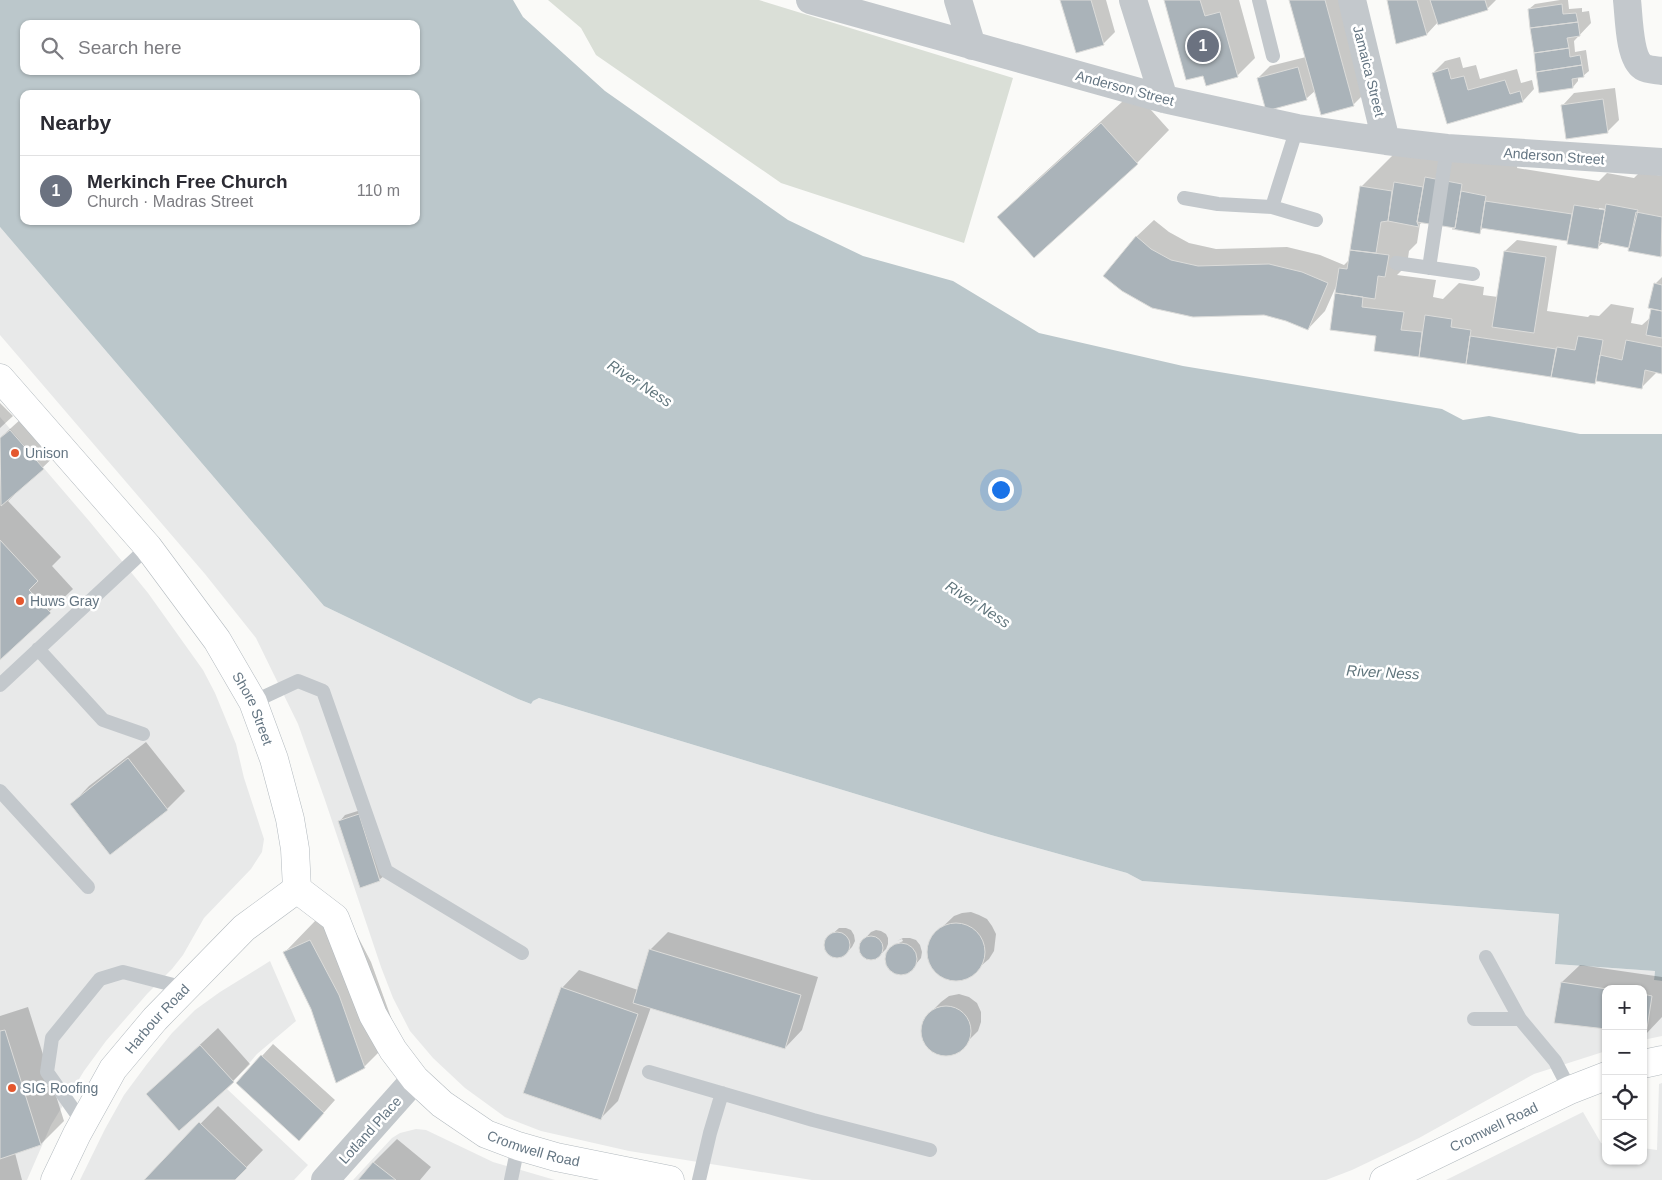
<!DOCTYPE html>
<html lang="en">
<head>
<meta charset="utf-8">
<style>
	:root { --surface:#fff; --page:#f2f2f3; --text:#2b2b33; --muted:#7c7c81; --line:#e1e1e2; --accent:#db2777 }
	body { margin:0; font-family:Arial,sans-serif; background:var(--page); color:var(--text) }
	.controls { position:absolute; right:15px; bottom:15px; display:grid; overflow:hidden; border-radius:10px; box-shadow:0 1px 4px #0004 }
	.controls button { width:45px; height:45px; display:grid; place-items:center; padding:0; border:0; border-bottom:1px solid var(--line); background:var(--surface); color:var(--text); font:25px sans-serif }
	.you { position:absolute; left:1000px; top:489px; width:18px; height:18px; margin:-12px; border:4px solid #fff; border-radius:50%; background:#1a73e8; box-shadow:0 0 0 8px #1a73e833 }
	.badge { display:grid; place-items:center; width:32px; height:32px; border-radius:50%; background:var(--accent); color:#fff; font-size:16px; font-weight:700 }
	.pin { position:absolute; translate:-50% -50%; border:2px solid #fff; box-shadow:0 1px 5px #0006 }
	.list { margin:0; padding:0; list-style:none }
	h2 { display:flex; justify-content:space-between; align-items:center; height:65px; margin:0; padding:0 20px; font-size:21px }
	h2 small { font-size:16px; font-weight:400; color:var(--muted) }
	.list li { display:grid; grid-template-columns:32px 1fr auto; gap:15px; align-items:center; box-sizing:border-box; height:70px; padding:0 20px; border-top:1px solid var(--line) }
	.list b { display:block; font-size:19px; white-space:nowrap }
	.list p { margin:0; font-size:16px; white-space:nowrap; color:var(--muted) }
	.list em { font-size:16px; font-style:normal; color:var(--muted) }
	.icon { flex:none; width:28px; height:28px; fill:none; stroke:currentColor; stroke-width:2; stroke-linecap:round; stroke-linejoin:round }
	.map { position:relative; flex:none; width:1662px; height:1180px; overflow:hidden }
	.search { position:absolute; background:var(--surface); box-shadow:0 1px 4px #0004; left:20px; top:20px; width:400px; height:55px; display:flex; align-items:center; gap:12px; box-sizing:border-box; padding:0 18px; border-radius:10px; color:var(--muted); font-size:19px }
	.panel { position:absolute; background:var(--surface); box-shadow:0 1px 4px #0004; left:20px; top:90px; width:400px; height:135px; border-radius:10px }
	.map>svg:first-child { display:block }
	.built { fill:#e8e9e9 }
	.green { fill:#dadfd7 }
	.water { fill:#bbc7cb; fill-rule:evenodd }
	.shadow { fill:#0003; fill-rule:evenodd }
	.building { fill:#aab3b9; stroke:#dcdcda }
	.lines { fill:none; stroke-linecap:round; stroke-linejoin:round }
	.secondary-casing { stroke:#b3babf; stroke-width:29 }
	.lane { stroke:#c3c8cc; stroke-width:14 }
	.street { stroke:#c3c8cc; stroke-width:28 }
	.secondary { stroke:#fff; stroke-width:28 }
	.poi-dot { fill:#e4572e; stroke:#fff; stroke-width:2 }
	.labels { text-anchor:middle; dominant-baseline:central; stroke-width:5; stroke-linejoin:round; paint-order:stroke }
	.street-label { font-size:14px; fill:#657683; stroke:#fff }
	.poi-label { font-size:14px; fill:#657683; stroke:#fff; text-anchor:start }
	.water-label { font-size:15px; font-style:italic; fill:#60757c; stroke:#fff }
</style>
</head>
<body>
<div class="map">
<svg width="1662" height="1180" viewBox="0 0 1662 1180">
	<rect width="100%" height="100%" fill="#fafaf8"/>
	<path class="built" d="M0,227L324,606L518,699L531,704L533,701L539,698L991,835L1127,873L1142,881L1559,914L1555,964L1655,971L1654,980L1662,981V1036L1643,1040V989H1606V1051L1534,1074L1419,1138L1352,1170L1326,1180H812L629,1151L541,1131L505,1117L465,1088L433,1058L410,1031L393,998L381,967L325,800L298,724L256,638L205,574L0,335Z
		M0,417L90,522L148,593L203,670L215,693L236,744L244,778L264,839L262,852L251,869L204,918L183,955L172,969L147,994L106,1041L84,1071L51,1125L27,1180H0Z
		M270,961L296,1021L257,1054L227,1089L308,1165L294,1180H80L105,1129L124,1095L147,1064L172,1033L195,1010L220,992Z
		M1662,1083V1180H1446L1583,1112L1601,1143L1606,1144V1161H1643V1148L1657,1150L1659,1084Z
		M416,1129L426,1130L493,1162L555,1180H353L392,1138L400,1133Z"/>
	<path class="green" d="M548,0H759L1013,78L964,243L781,183L596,55L581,28Z"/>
	<path class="water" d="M0,0H513L523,17L605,91L788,220L863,256L953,281L1039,333L1183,366L1442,409L1463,420L1489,416L1580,434H1662V981L1654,980L1655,971L1555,964L1559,914L1142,881L1127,873L991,835L539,698L533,701L531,704L518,699L324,606L0,227ZM24,24H416V71H24ZM24,94H416V221H24Z"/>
	<path class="shadow" d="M1061,0H1106L1115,32L1103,44Z
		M1165,0H1239L1255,58L1237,76L1204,74Z
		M1291,0H1347L1371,87L1353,105L1316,90L1307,98L1258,78L1270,66L1306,57Z
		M1388,0H1496L1487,9L1438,22L1427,34Z
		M1560,0H1568L1569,9L1582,8V12L1589,11L1591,23L1574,41L1575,52L1586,50L1589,71L1583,76L1578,77V81L1573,87L1529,9L1535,4Z
		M1460,57L1463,68L1476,65L1480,79L1517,69L1521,83L1532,80L1534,89L1523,101L1447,123L1433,73L1445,61Z
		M1615,88L1619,120L1607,132L1563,105L1574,93Z
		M1134,91L1169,130L1137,163L998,217L1031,185Z
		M1393,155L1518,163L1517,168L1599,181L1607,173L1634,178L1640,172L1662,176V256L1630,250L1631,247L1604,242L1597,248L1569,240L1484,227L1479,232L1423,222L1420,224L1417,243L1409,251L1407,265L1397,275L1436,280L1433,297L1443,299L1459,283L1484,287L1483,295L1498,297L1505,251L1517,240L1557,246L1547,311L1588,317L1590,315L1599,316L1611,304L1634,308L1631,323L1642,325L1651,317L1655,284L1662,277V372L1658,371L1641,388L1597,380L1594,383L1375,350L1377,335L1338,282L1325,311L1308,329L1286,319L1264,314L1193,316L1136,237L1154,220L1169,232L1189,243L1216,249L1287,247L1320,255L1344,265L1350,259L1361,187ZM1599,208L1611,210L1599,211Z
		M0,403L13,416L0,428Z
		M33,408L66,445L8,501L61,557L52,566L73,589L0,658V438Z
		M146,742L185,791L167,809L72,804L89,786Z
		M364,809L385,875L379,880L340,821L345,815Z
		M343,908L371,962L397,1034L364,1067L312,1008L285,952L317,919Z
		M971,912L979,915L987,919L992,926L996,934L994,951L989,959L969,976L953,980L944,978L937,973L931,966L928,958V950L930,941L935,934L954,916L962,913Z
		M839,928H846L851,930L854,935L855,941L852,947L846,953L841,956L835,957L829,954L826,949L825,943L828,938Z
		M876,930L881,931L886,934L888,938V944L886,949L880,955L875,959H870L865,958L861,953V943L871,932Z
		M668,932L818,977L802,1030L785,1048L651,1007L618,1101L600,1119L562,988L579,970L638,990L651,949Z
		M903,938H910L916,940L920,945L922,952L921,958L911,970L905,973H899L893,971L888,966L886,960L888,953L891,947L903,941L902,939L897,941Z
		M1580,965L1662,977V1017L1646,1034L1643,1033V989H1606V1028L1562,982Z
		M959,994L969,997L977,1003L981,1012V1022L978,1031L959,1050L949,1054H940L931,1049L925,1042L922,1032L924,1023L929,1014L941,1002L949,996Z
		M28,1007L64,1121L41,1144L15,1153L22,1180H0V1016Z
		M218,1028L250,1064L233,1081L147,1094Z
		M273,1044L335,1100L311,1127L262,1056Z
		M218,1106L263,1150L234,1180H145Z
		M397,1139L431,1167L420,1180H360L374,1162Z"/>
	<path class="building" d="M1060,0H1091L1104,45L1076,53Z
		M1164,0H1200L1205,16L1220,12L1238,77L1206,86L1203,76L1186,80Z
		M1289,0H1325L1354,106L1321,115Z
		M1387,0H1417L1427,35L1396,44Z
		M1430,0H1485L1488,10L1438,25Z
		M1562,4L1563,14L1576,13L1578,22L1530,28L1528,9Z
		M1578,22L1580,36L1567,38L1569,48L1534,53L1530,28Z
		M1569,48L1570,57L1580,55L1582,65L1536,72L1534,53Z
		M1582,65L1584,77L1572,79L1573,88L1539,93L1536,72Z
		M1298,67L1307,100L1266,111L1257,78Z
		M1448,68L1451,79L1464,76L1468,90L1505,80L1510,94L1520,91L1523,102L1447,124L1432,73Z
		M1603,99L1608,133L1566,139L1561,105Z
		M1101,123L1138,164L1034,258L997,217Z
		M1425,177L1462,184L1455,228L1417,222Z
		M1394,182L1423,187L1417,222L1419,227L1388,221Z
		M1360,186L1392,191L1388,221L1381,222L1376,253L1350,250Z
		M1461,191L1486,196L1480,234L1452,229L1455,228Z
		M1485,201L1572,214L1567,241L1481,228Z
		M1606,204L1638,210L1629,248L1599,242Z
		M1574,205L1605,210L1598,249L1567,244Z
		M1636,212L1662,217L1661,257L1628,251Z
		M1136,236L1151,249L1171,260L1198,266L1269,264L1302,272L1328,283L1308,330L1286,321L1264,315L1193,317L1152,308L1122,291L1103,276Z
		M1350,250L1389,255L1385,277L1378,276L1375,299L1335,293L1339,268L1347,269Z
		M1504,251L1546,257L1534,333L1492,327Z
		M1654,283L1662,285V311L1648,308Z
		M1335,293L1363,297L1362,307L1404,312L1401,330L1422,332L1419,357L1374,351L1376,336L1330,330Z
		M1651,309L1662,311V338L1646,335Z
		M1425,315L1452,319L1451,327L1471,330L1466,364L1419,357Z
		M1470,336L1556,349L1551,377L1466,364Z
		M1578,336L1603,340L1595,384L1551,377L1557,347L1575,350Z
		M1626,340L1662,347V374L1645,370L1642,389L1596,381L1600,355L1622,360Z
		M10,430L44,469L1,506L0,438Z
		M0,540L38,581L29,590L51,613L0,660Z
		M128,758L168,810L110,855L70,804Z
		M359,814L380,881L360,888L338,821Z
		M927 952a29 29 0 1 1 58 0a29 29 0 1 1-58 0Z
		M824 945a13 13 0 1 1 26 0a13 13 0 1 1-26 0Z
		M859 948a12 12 0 1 1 24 0a12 12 0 1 1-24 0Z
		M310,940L339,995L365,1068L336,1083L311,1009L283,952Z
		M885 959a16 16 0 1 1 32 0a16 16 0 1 1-32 0Z
		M649,949L801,995L785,1049L633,1003Z
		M1561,982L1607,989L1606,1029L1554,1023Z
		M561,987L638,1014L601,1120L523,1093Z
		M1643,994L1652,996L1646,1035L1643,1034Z
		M921 1031a25 25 0 1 1 50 0a25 25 0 1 1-50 0Z
		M5,1030L41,1145L0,1159V1031Z
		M200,1045L234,1082L179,1131L146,1094Z
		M261,1055L324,1113L299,1141L236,1083Z
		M199,1122L247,1168L235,1180H144Z
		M373,1162L396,1180H358Z"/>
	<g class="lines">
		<defs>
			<g id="secondary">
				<path id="s1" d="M0,378L148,547L217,640L253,702L274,759L290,819L295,849L297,889L335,918L373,1015L393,1050L415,1079L442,1104L486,1134L518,1146L556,1157L670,1180"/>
				<path d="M1643,1064L1662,1060"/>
				<path id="s2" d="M55,1180L77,1134L113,1069L155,1019L244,928L297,889"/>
				<path id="s3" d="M1384,1180L1570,1090L1606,1076"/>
			</g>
		</defs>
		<use href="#secondary" class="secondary-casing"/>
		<path class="lane" d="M1259,0L1273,56
			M1184,198L1218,204L1272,207L1316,220
			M1272,207L1297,128
			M1396,263L1473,274
			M1429,268L1447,148
			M38,649L103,720L143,734
			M0,685L148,547
			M253,702L298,681L323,691L386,871L522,953
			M0,791L88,887
			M1486,957L1520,1019L1555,1061L1570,1090
			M1474,1019H1520
			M649,1072L813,1120L930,1150
			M83,1123L47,1072L52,1038L100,979L123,972L185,988
			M511,1180L518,1146
			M699,1180L710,1133L722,1093"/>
		<path class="street" d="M810,0L1164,99L1297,128L1386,141L1447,148L1662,162
			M958,0L972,46
			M1133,0L1164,99
			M1352,0L1386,141
			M1627,0C1629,17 1629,58 1643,67C1648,70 1656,70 1662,71
			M325,1180L415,1079"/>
		<use href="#secondary" class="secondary"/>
	</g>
	<g class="poi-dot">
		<circle cx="15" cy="453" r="5"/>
		<circle cx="20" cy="601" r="5"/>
		<circle cx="12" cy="1088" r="5"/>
	</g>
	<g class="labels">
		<g class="street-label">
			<text transform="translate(1369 71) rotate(76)">Jamaica Street</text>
			<text transform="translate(1125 88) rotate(15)">Anderson Street</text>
			<text transform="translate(1554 156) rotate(4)">Anderson Street</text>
			<text stroke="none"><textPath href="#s1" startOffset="418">Shore Street</textPath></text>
			<text stroke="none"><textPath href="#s2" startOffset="192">Harbour Road</textPath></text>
			<text stroke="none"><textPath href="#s3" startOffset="122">Cromwell Road</textPath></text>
			<text transform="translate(370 1130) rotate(-48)">Lotland Place</text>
			<text stroke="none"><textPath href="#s1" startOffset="974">Cromwell Road</textPath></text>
		</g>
		<g class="poi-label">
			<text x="25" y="453">Unison</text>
			<text x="30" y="601">Huws Gray</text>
			<text x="22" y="1088">SIG Roofing</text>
		</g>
		<g class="water-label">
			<text transform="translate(640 383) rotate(33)">River Ness</text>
			<text transform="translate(978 604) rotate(33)">River Ness</text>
			<text transform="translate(1383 672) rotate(3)">River Ness</text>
		</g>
	</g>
</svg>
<div class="controls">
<button>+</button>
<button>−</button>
<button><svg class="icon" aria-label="locate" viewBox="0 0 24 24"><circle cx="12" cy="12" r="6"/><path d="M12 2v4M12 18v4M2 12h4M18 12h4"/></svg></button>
<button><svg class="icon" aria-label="layers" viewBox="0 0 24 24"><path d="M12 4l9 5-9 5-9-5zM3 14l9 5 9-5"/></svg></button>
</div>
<div class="you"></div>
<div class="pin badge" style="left:1203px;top:46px;background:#6b7280">1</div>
<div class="search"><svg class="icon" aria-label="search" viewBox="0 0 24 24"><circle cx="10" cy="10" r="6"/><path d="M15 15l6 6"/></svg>Search here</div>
<section class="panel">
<h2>Nearby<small></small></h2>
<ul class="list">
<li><span class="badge" style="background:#6b7280">1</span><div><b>Merkinch Free Church</b><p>Church · Madras Street</p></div><em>110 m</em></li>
</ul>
</section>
</div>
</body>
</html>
